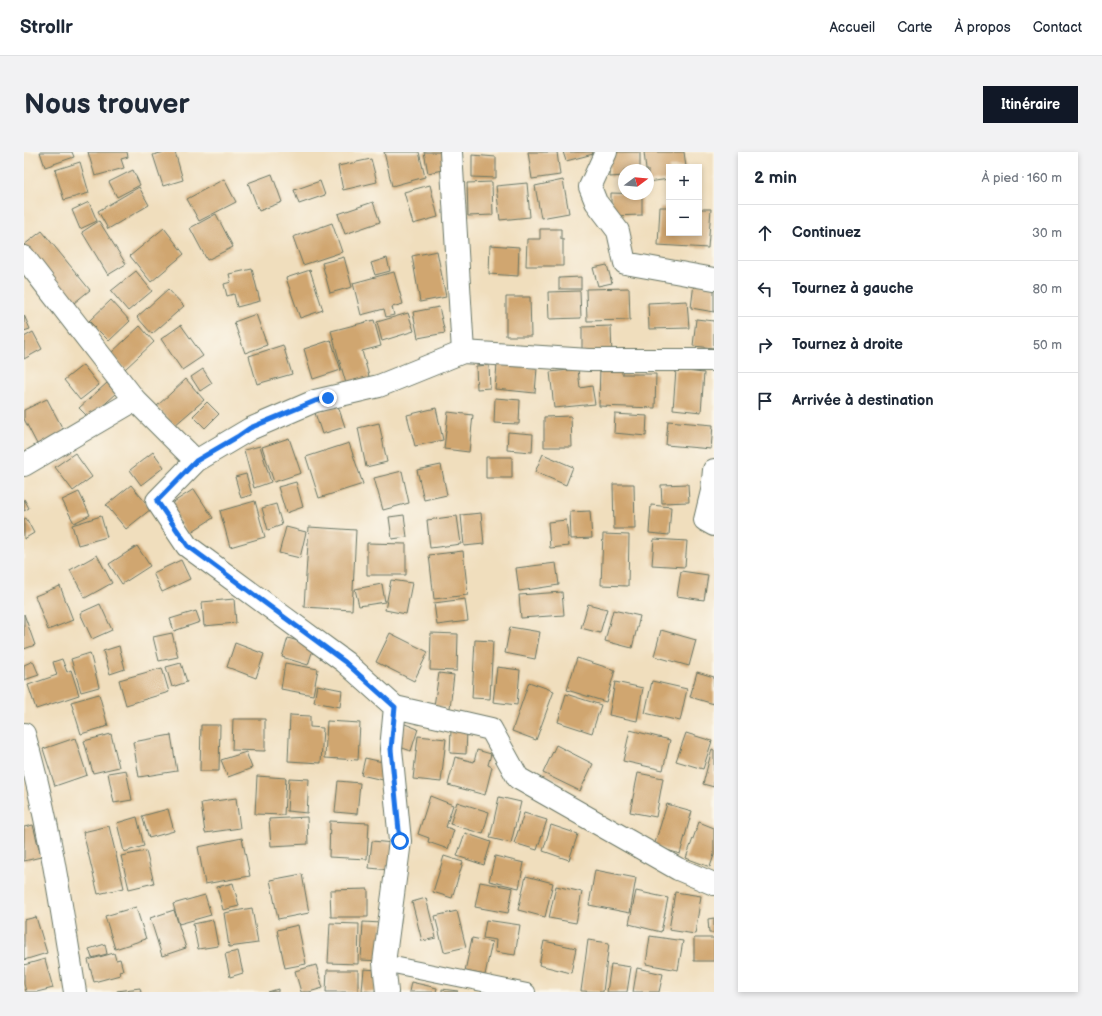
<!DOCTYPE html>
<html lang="fr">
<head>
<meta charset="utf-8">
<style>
	:root { --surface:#fff; --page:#f2f2f3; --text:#1f2937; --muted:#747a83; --line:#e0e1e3; --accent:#111827 }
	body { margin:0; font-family:"Balsamiq Sans",sans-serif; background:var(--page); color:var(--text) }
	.controls { position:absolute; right:12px; top:12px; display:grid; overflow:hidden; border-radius:0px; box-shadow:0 2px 6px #0003 }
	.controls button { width:36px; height:36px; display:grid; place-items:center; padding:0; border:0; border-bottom:1px solid var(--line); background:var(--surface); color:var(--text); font:20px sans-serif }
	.compass { position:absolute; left:594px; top:12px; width:36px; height:36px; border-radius:50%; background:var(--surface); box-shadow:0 2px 6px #0003; rotate:74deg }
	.stop { position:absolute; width:12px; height:12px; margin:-9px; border:3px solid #1a73e8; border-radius:50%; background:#fff }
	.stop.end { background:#1a73e8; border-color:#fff; box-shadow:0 1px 4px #0008 }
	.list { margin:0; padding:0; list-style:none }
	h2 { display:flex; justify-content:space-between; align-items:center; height:52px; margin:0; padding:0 16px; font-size:17px }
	h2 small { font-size:13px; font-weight:400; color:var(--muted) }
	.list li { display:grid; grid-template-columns:26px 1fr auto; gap:12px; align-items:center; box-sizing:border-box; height:56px; padding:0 16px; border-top:1px solid var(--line) }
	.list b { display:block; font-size:15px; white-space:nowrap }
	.list em { font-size:13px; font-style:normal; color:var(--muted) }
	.icon { flex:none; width:22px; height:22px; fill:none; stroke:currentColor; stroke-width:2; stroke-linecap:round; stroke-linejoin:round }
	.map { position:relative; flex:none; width:690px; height:840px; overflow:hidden; border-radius:0px }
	header { display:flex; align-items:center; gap:24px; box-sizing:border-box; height:56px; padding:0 20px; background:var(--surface); border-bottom:1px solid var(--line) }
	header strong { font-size:19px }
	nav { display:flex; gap:22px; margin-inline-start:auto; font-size:14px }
	.intro { display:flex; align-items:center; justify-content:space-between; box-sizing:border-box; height:96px; padding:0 24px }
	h1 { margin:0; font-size:28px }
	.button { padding:10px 18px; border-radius:0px; background:var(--accent); color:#fff; font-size:14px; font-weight:700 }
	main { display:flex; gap:24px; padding:0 24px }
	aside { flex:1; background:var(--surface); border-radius:0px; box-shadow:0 2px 6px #0003 }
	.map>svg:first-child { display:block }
	.building { fill:#d0a66f }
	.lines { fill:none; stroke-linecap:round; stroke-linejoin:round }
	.service-casing { stroke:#687564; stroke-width:18 }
	.minor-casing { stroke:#687564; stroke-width:24 }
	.service { stroke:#fff; stroke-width:16 }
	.minor { stroke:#fff; stroke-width:22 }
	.route { stroke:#1a73e8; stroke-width:5 }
</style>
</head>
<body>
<header>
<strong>Strollr</strong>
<nav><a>Accueil</a><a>Carte</a><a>À propos</a><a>Contact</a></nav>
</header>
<div class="intro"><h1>Nous trouver</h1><a class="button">Itinéraire</a></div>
<main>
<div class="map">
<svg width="690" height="840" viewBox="0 0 690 840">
	<rect width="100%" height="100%" fill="#fbf7ec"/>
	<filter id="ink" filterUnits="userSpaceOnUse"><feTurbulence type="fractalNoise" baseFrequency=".025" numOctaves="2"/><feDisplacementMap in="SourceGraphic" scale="8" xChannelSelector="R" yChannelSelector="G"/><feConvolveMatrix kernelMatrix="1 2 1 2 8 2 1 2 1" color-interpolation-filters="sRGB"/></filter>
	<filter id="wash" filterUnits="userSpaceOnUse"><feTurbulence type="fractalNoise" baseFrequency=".012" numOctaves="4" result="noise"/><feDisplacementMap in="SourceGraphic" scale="16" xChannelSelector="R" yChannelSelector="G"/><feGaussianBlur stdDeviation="0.9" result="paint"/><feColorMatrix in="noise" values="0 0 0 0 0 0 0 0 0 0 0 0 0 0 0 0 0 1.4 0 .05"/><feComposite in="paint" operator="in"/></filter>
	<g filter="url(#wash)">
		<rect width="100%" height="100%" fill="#f0debd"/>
		<g id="blocks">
			<path class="building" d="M16,0H48L50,5L21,15Z
				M64,0H103L104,5L97,7L100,16L71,24Z
				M140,0H151L159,28L139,34L129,3Z
				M360,0H395L401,25L368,34Z
				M400,0H420L423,17L404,21Z
				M504,0H533L536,23L508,27Z
				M539,0H573V1L542,9Z
				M585,0H616V18H600V24L586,25Z
				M620,0H660L662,15H645V27L624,30V18H622Z
				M448,3L472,5V26L448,25Z
				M347,7L353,30L319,38L314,14Z
				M56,10L65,41L40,48L31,18Z
				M109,18L116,33L93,45L85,30Z
				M248,22L258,50L235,59L224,31Z
				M200,27L212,50L175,69L163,47Z
				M539,28L545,61L517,66L511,34Z
				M296,29L301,43L275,52L270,38Z
				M468,30L469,63L444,64L443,31Z
				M503,31L506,65L476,68L472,34Z
				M406,33L414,65L389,72L380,40Z
				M115,35L125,53L84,77L74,59Z
				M587,41L618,42V63L587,64Z
				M65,50L73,69L56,77L48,58Z
				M349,50L356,70L321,82L314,62Z
				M636,55H645V81H675V57H687L684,96L634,93Z
				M192,62L209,95L183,108L166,76Z
				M75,69L102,112L84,123L58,80Z
				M308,71L318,100L279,113L269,85Z
				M140,76L160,102L127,130L106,104Z
				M516,77H537V87H539V114H502L503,87H516Z
				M18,79L66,138L45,155L0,99V93Z
				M466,93L495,95L494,124L465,122Z
				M413,99L422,145L396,150L388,104Z
				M320,105L328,135L306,141L298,111Z
				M363,106L366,119L351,123L347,111Z
				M583,113L588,131L574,134L569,116Z
				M228,117L236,149L213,155L210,142L203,144L200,132L207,130L205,122Z
				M286,118L299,158L276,166L262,126Z
				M112,119L128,139L104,159L87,139Z
				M370,120L379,152L368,155L370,163L362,165L360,157L337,163L329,131Z
				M557,125V137H535V126Z
				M670,131L690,135V160L667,156Z
				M605,136L606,168L563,169L562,137Z
				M144,137L160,154L128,182L113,165Z
				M556,139L557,166L525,167L524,140Z
				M482,145H506L507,184H482Z
				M87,148L106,169L85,189L65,169Z
				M663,149L665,176L625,177L624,151Z
				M415,155L421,181L394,186L389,160Z
				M384,161L390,179L358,189L353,170Z
				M232,162L243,193L221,201L210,170Z
				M0,163L6,177L0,179Z
				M672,167L690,169V196L669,194Z
				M350,168L357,194L338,199L346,228L323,235L307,179Z
				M157,173L179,204L158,218L137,187Z
				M116,174L130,190L101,217L87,201Z
				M587,174L588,206L558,207V175Z
				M9,180L18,197L0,207V185Z
				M307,188L317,218L289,227L280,197Z
				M259,193L268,222L233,232L225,204Z
				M473,212L513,216L511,241L471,237Z
				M59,213L75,233L56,248L40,228Z
				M465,213L466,236L453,237L452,214Z
				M576,213H598V222H632L631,256L575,254Z
				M179,217L188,231L176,239L167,225Z
				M554,217L556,236L568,234L571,252L530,256L526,220Z
				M652,218L680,221L677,260L649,257Z
				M162,227L180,248L150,274L133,254Z
				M83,231L92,242L65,266L55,256Z
				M471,246L496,248L495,272L470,271Z
				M23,247L41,281L14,294L0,267V258Z
				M183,250L195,262L181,276L169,264Z
				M314,254L321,275L298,282L291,261Z
				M412,256L419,288L391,294L383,263Z
				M424,260L449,263L445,300L420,297Z
				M591,262L623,264L622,284L590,281Z
				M547,264L548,295H520V265Z
				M644,269L689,273L687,297L642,293Z
				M355,271L363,310L342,315L334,276Z
				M484,280L509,282L508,300L483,298Z
				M265,286L277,321L250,330L238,295Z
				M325,291L339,332L295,346L282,305Z
				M236,294L247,330L230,336L220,298Z
				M129,300L140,315L117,333L106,318Z
				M51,301L68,325L49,339L31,315Z
				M519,302L549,315L542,333L511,320Z
				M462,305H488V326H462Z
				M417,313L423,343L400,348L393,318Z
				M378,319L385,351L359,358L350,326Z
				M222,322L228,343L217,346L211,325Z
				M272,330L279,355L262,361L254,335Z
				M589,332H610L611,377H590Z
				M664,332L665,350L638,351L637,333Z
				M107,333L127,357L102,377L82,353Z
				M170,337L189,366L164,382L145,353Z
				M55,340L66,363L50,371L38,348Z
				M0,347L5,356L0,359Z
				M231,349L241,385L206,395L196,359Z
				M252,352L258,373L244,378L238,356Z
				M627,353L647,355L645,383L625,381Z
				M566,359L568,386L547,387L546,360Z
				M457,361L460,392L440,394L437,363Z
				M380,363L383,385L368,387L365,365Z
				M77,364L83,385L54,393L48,373Z
				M433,364L437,392L406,396L403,368Z
				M2,366L10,381L0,387V367Z
				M542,368L545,394L526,396L524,370Z
				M262,375L282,380L276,406L255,401Z
				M285,375L332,378L328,458L280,455Z
				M579,382L605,383L604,434L577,433Z
				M630,387L663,389L661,415L628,413Z
				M343,391L382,392V423H343Z
				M113,394L126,414L98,432L85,412Z
				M439,399L444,443L410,447L405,403Z
				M73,403L88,431L61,446L46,418Z
				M157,408L166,427L138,440L129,421Z
				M532,411L535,433L495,439L492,416Z
				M657,419L684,423L680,448L653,444Z
				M367,428L388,431L382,462L361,458Z
				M358,432L361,450L335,454L331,437Z
				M36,434L49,468L24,478L11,444Z
				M538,440L540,463L497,466L495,443Z
				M210,447L212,471L180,474L178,450Z
				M441,447L444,469L413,473L410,451Z
				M76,452L88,478L68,487L56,461Z
				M564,452L583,457L576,481L557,476Z
				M589,458L616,464L608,496L581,489Z
				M172,459L176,470L150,479L146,467Z
				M0,462L11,493L0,497Z
				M486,475L516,480L511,507L481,501Z
				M637,478L672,488L665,514L630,504Z
				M148,481L154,505L135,509L129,485Z
				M366,481L404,500L390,529L352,510Z
				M407,481L434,482L433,519L406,518Z
				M264,486L290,494L284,513L258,505Z
				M451,488L469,489L466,547L448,546Z
				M211,491L240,502L232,526L203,515Z
				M95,494L101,517L86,522L79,499Z
				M66,501L75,535L57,540L47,507Z
				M553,506L591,518L582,550L543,538Z
				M38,507L43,520L47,518L55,543L12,557L4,533L33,523L29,510Z
				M9,509L15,523L0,528V513Z
				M157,511L163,530L148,535L142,515Z
				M261,511L294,517L289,543L257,537Z
				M473,515L496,518L493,553L469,550Z
				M138,516L145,540L102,553L95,528Z
				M673,520L690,525V552L666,545Z
				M415,521L430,523L426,556L410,554Z
				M628,529L663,537L656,569L621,561Z
				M505,530L530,539L512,588L488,579Z
				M591,530L619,536L613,569L585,563Z
				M293,533L318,538L316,555L290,550Z
				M75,542L84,574L57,582L47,550Z
				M542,542L577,553L568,581L534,570Z
				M266,563L286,564V575L299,576L297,611L264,609Z
				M209,567H241V599L208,598Z
				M303,569L336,571L334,608L301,606Z
				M381,572L394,577L387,599L373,594Z
				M177,573H196L195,619H176Z
				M427,578L443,579L442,602L426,601Z
				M606,578L646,588L639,618L599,609Z
				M662,581L688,589L679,617L652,609Z
				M87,582L95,615L69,621L60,589Z
				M147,583L153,619L115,625L109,590Z
				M394,584L422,587L417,630L389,627Z
				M51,586L63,623L31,634L19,597Z
				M532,593L569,612L556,639L519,621Z
				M688,597L690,598V635L679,632Z
				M453,598L467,602L464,613L468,615L461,643L424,633L431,605L450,610Z
				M222,600L228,616L204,625L197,608Z
				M341,606L363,611L359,628L337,623Z
				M102,618L108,648L90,651L84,621Z
				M614,621L639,626L632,665L606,660Z
				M233,624L262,626L260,663L231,662Z
				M265,626L285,627L283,661L263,659Z
				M314,629L336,631L333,662L311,660Z
				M406,644L429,653L422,675L430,678L424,697L404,690L405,686L394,682Z
				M475,645L497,650L487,691L466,686Z
				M212,646L216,676L181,681L177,651Z
				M433,650L465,660L459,682L426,672Z
				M643,652L668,659L656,702L630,694Z
				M144,657L150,679L125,686L118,664Z
				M500,661L523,668L513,698L490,691Z
				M113,665L120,694L100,700L93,671Z
				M283,665L284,692L247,694L245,667Z
				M306,669L345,671L343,707L305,705Z
				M675,670L690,676V703L686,715L662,706Z
				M9,673L17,705L0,709V675Z
				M527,673L554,682L545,708L519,699Z
				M85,674L100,736L74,742L59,680Z
				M441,681L467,690L460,713L433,704Z
				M218,686L226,724L181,732L174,695Z
				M348,689L369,691L366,718L345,716Z
				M122,699L130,731L105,737L97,704Z
				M420,704L439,710L428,746L409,740Z
				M471,704L500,711L495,736L465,729Z
				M571,718L612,726L606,761L565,753Z
				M278,722L285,761L254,767L246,728Z
				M502,724L529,731L521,765L494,758Z
				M456,730L489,736L484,761L451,755Z
				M209,731L215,754L199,758L193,735Z
				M532,734L558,740L552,771L525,766Z
				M344,737V765H307L306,738Z
				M612,739L644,746L637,780L605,772Z
				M651,740L677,744L671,782L645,778Z
				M181,743L187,763L155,772L149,752Z
				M402,746L412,786L398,789L388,750Z
				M112,755L122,787L91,797L81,764Z
				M228,756L234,791L205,795L200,761Z
				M150,758L162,796L138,804L126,766Z
				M433,759L442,795L420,800L411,764Z
				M12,765L23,801L0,808V768Z
				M690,766V781H685L684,767Z
				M189,768L194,794L174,797L169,772Z
				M462,768L496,773L491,803L471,800L472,788L459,786Z
				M339,770L358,771L356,809L337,808Z
				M306,771L335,772L334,812L304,811Z
				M274,773L282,812L261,816L253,778Z
				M626,784L659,789L654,818L622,812Z
				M448,786L468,790L461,823L441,819Z
				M670,786H690V809H670Z
				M564,788L585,791L579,840L557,839Z
				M520,789L552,796L547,821L515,813Z
				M81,792L83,802L68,806L65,797Z
				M214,799L219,821L206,825L201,802Z
				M90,801L92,808L96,807L99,818L95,819L96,823L70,830L64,808Z
				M21,807L29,836L13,840H2L0,832V813Z
				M587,812L607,815L603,840H583Z
				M292,813L299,836L285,840H277L271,819Z
				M613,816L639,822L635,840H609Z
				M340,817L354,818L351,840L338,839Z
				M303,818H334V840H302Z
				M387,830L413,836L412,840H385Z
				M116,836L117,840H93V839Z
				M254,837V840H244Z
				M418,837L434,839L433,840H418Z"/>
		</g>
	</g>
	<g filter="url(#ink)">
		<use href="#blocks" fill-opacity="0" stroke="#687564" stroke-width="1"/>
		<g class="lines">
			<defs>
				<path id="service" d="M360,811L503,840"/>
				<path id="minor" d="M427,0L439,200
					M582,0L566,35L572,50L594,79L601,111L690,127
					M0,105L111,248L172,309
					M690,208H565L439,200L355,234L291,249L226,277L172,309L133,349L163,394L321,510L371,555L467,577L494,626L654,717L690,732
					M0,313L111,248
					M690,318L688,339L681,368L690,373
					M0,582C25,666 37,754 51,840
					M363,840L360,811L376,689L367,597L371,555"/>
			</defs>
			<use href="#service" class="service-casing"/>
			<use href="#minor" class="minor-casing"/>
			<use href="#service" class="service"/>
			<use href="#minor" class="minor"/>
		</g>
	</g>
	<g class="lines" filter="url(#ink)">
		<path class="route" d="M304,246L291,249L226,276L213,285L172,309L133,349L164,394L321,510L371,555L367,597L376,689"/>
	</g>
</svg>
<div class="controls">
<button>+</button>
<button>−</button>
</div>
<svg class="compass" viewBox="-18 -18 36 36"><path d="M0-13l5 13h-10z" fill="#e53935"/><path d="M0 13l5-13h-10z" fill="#747a83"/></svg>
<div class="stop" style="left:376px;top:689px"></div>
<div class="stop end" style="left:304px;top:246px"></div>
</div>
<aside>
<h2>2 min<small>À pied · 160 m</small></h2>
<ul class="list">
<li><svg class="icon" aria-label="ahead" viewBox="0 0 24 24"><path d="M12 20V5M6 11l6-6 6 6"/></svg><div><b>Continuez</b></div><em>30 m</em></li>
<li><svg class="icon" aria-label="left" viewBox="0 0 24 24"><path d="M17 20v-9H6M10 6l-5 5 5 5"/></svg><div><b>Tournez à gauche</b></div><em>80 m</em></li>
<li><svg class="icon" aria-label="right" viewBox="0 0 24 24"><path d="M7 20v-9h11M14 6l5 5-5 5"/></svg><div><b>Tournez à droite</b></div><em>50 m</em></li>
<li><svg class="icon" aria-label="arrive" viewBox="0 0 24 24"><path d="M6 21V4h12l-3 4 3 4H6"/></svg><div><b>Arrivée à destination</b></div></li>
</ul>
</aside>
</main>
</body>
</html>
